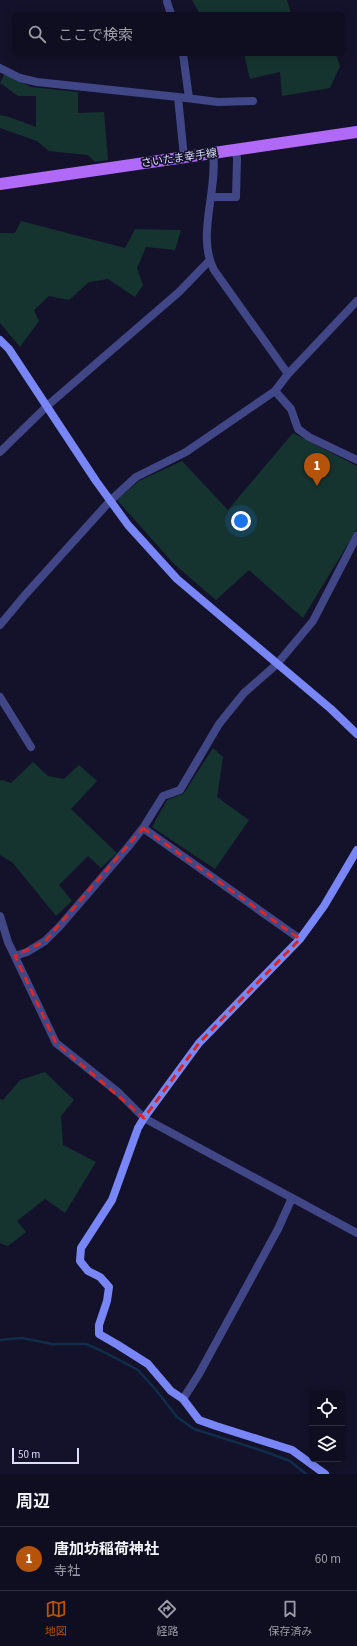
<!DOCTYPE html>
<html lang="ja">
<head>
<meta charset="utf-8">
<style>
	:root { --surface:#0e0e20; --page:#171729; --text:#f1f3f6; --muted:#9b9ca5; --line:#2e2e3e; --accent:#b45309 }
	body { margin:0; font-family:"Source Sans 3","Noto Sans JP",sans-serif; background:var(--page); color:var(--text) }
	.controls { position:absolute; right:12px; bottom:12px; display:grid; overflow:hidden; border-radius:6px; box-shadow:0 2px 10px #0003 }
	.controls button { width:36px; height:36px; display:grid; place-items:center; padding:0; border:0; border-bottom:1px solid var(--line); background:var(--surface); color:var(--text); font:20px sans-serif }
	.scale { position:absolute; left:12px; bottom:10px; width:67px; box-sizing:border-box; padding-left:4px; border:2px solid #ddddfd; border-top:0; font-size:11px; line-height:14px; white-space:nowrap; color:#ddddfd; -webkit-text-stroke:3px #13122a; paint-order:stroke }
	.you { position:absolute; left:241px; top:521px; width:14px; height:14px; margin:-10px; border:3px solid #fff; border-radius:50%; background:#1a73e8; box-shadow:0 0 0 6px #1a73e833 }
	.badge { display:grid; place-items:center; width:26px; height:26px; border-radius:50%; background:var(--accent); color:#fff; font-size:13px; font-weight:700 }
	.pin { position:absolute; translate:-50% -33px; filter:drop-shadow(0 1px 2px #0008) }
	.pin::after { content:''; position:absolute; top:21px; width:14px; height:12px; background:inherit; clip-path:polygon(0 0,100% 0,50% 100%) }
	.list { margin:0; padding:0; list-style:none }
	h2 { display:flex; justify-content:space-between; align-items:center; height:52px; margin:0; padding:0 16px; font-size:17px }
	h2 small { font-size:13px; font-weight:400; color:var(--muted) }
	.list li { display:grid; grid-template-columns:26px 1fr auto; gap:12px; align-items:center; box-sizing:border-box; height:64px; padding:0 16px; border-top:1px solid var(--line) }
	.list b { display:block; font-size:15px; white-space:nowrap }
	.list p { margin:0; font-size:13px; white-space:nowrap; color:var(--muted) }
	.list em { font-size:13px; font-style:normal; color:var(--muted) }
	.icon { flex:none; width:22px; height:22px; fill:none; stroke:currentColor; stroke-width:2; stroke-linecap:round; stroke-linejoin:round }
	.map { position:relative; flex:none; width:357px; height:1474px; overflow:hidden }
	.search { position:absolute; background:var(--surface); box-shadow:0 2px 10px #0003; left:12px; right:12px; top:12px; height:44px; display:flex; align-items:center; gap:10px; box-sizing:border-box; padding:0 14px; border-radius:6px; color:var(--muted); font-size:15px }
	.sheet { height:116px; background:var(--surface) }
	nav { display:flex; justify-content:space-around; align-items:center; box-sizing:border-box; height:56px; border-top:1px solid var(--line); background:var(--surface); font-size:11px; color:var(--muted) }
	nav a { display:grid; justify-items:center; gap:2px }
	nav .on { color:var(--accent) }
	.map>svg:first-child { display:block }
	.green { fill:#16342f }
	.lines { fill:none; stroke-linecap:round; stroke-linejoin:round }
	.stream { stroke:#102d4b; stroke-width:2.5 }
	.street { stroke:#404686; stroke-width:8 }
	.secondary { stroke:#7986f8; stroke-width:8 }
	.primary { stroke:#b169f8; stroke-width:12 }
	.marked { fill:none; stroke:#d62828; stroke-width:3; stroke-dasharray:8 5; stroke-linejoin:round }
	.labels { text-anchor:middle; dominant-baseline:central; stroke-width:3.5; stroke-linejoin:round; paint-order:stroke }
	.street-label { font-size:11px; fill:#ddddfd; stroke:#13122a }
</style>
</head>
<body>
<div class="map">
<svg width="357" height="1474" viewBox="0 0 357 1474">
	<rect width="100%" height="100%" fill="#13122a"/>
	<path class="green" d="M192,0H287L291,14H200Z
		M244,54H336L340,66L330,88L282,96L280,72L250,79Z
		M5,73L31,87L78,92V113L104,112L108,160L95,162L88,155L49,151L37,141L0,128V115L9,117L36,127V96H18L0,83Z
		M21,221L125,248L135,229L181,230L175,250L146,247L137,268L143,285L135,297L108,279L89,282L69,300L49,296L34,310L39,321L20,347L0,323V233H15Z
		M293,433L357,466V529L303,618L249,570L216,600L174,564L117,500L139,481L182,461L228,510Z
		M213,748L223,757L217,797L249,820L215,869L152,827L167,800L184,793Z
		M33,762L48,776L64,779L79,765L97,781L71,809L117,853L101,868L88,856L59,885L72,901L56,916L13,863L0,855V781L2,780L11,783Z
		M45,1072L74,1100L61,1116L63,1145L96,1162L65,1213L45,1199L17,1221L26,1232L8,1246L0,1243V1099L3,1100L20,1080Z"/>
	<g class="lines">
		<path class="stream" d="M0,1340L22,1338L52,1344H86L102,1351L138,1370L156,1390L177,1417L194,1429L263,1451L290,1461L306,1474"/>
		<path class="street" d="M167,2L171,14
			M183,54L189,98
			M0,68L20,78L37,82L178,97L184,157
			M178,97L218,102L253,101
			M213,153C218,191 196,236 214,270L288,374
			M212,197H236L237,159L236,150
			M275,391L291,409L298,429L309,437L357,460
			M0,452L47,406L179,292L209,261
			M0,625L25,595L110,501L136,477L186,452L275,391L288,374L357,301
			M0,697L31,747
			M143,828L300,939
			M0,916L8,942L56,1043L119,1093L144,1118L357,1233
			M15,956L27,952L45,941L60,926L128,847L143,828L163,796L180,790L219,724L244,693L277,664L313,621L357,536
			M183,1399L199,1374L278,1229L292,1198"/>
		<path class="secondary" d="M0,340L9,349L96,481L128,525L177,579L331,709L357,734
			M325,1474L292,1450L216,1426L199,1420L183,1399L171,1391L148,1364L118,1345L99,1334V1325L107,1301L109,1287L100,1277L88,1271L80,1261L81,1248L112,1200L138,1128L144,1118L199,1043L300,939L324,906L357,850"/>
		<path class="primary" d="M0,184L357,132"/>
	</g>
	<path class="marked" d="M143,828L300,939L199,1043L144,1118L56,1043L15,956L45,941Z"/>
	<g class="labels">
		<g class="street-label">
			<text transform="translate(179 158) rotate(-8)">さいたま幸手線</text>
		</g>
	</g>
</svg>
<div class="controls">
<button><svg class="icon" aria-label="locate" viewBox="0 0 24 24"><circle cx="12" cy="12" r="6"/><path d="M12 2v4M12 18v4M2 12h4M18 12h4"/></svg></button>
<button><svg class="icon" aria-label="layers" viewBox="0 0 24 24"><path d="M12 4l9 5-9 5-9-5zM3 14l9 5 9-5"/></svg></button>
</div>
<div class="scale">50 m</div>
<div class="you"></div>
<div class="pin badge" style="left:317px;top:486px">1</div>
<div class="search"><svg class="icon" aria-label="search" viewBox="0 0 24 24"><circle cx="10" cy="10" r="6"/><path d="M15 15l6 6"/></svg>ここで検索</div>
</div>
<section class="sheet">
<h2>周辺<small></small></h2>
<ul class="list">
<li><span class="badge">1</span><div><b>唐加坊稲荷神社</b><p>寺社</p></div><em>60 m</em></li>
</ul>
</section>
<nav>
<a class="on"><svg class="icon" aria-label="map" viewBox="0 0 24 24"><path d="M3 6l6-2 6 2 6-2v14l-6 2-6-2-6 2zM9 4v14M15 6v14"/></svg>地図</a>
<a><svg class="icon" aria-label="directions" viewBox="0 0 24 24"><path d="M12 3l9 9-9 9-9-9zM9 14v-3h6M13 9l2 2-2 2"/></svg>経路</a>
<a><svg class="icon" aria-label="saved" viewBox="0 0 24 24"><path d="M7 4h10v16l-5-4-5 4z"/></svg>保存済み</a>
</nav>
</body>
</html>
